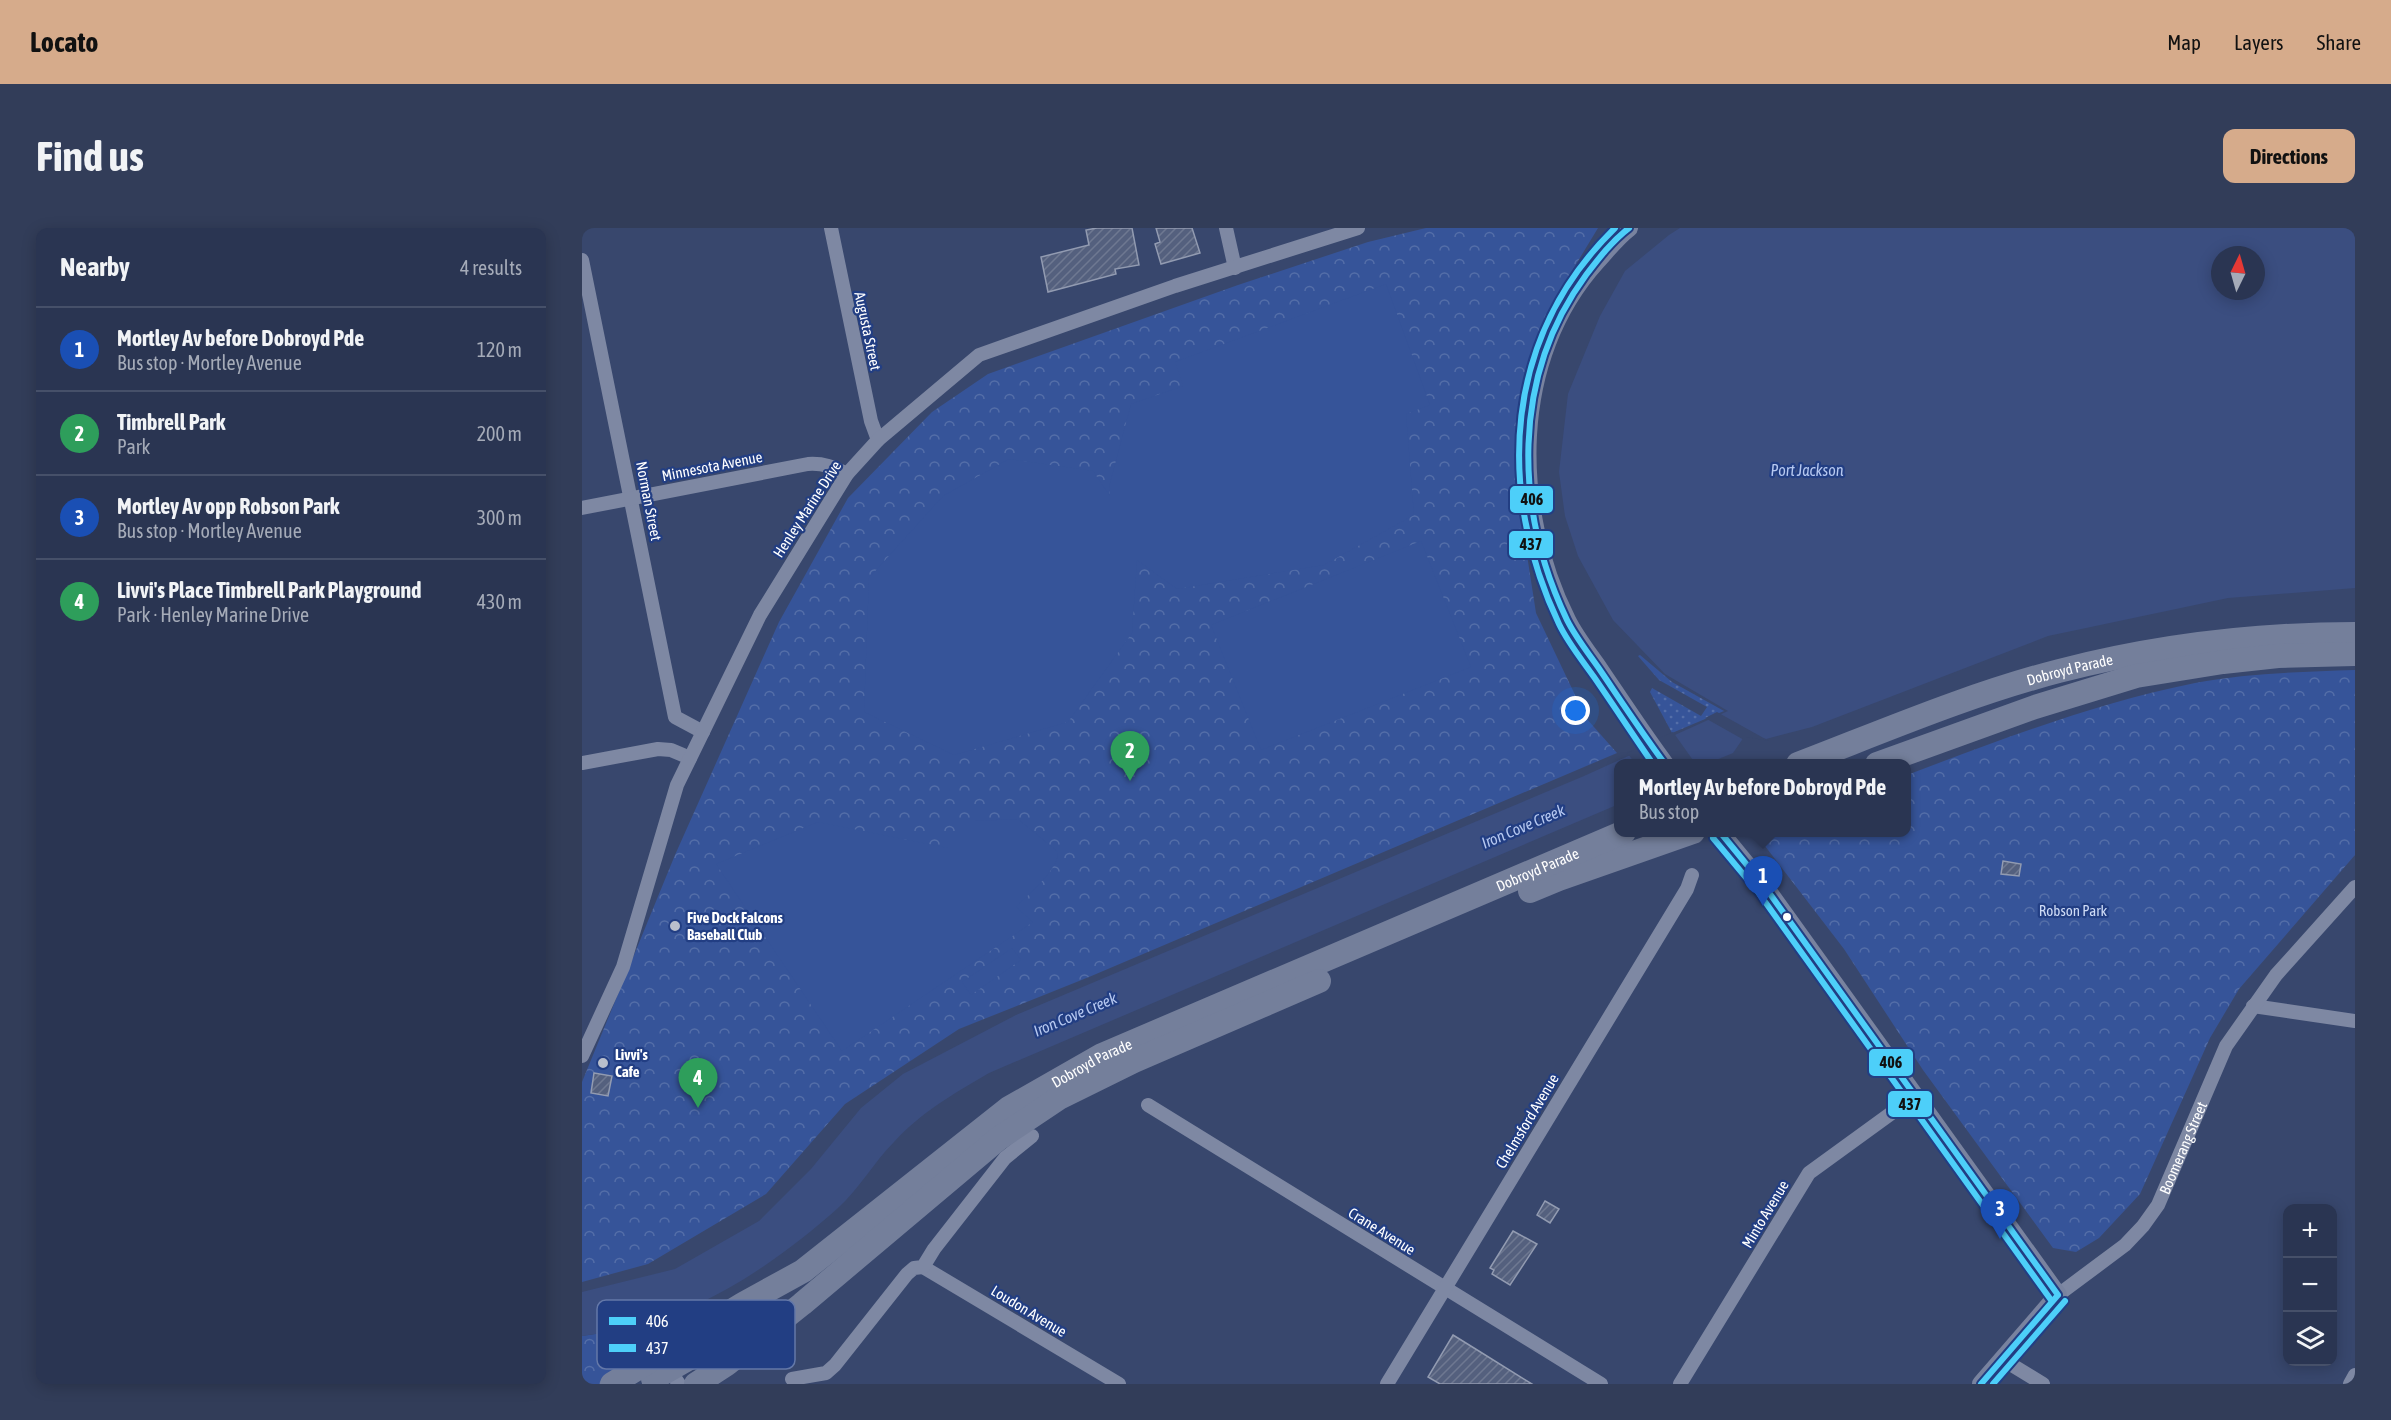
<!DOCTYPE html>
<html lang="en">
<head>
<meta charset="utf-8">
<style>
	:root { --surface:#2a3552; --page:#323d59; --text:#f1f3f6; --muted:#a5abb8; --line:#465069; --accent:#d6ab8b }
	body { margin:0; font-family:"Asap Condensed",sans-serif; background:var(--page); color:var(--text) }
	.controls { position:absolute; right:18px; bottom:18px; display:grid; overflow:hidden; border-radius:12px; box-shadow:0 3px 15px #0003 }
	.controls button { width:54px; height:54px; display:grid; place-items:center; padding:0; border:0; border-bottom:2px solid var(--line); background:var(--surface); color:var(--text); font:30px sans-serif }
	.compass { position:absolute; left:1629px; top:18px; width:54px; height:54px; border-radius:50%; background:var(--surface); box-shadow:0 3px 15px #0003; rotate:5deg }
	.you { position:absolute; left:994px; top:483px; width:21px; height:21px; margin:-15px; border:4px solid #fff; border-radius:50%; background:#1a73e8; box-shadow:0 0 0 9px #1a73e833 }
	.badge { display:grid; place-items:center; width:39px; height:39px; border-radius:50%; background:var(--accent); color:#fff; font-size:20px; font-weight:700 }
	.pin { position:absolute; translate:-50% -50px; filter:drop-shadow(0 2px 3px #0008) }
	.pin::after { content:''; position:absolute; top:32px; width:21px; height:18px; background:inherit; clip-path:polygon(0 0,100% 0,50% 100%) }
	.popup { position:absolute; left:1032px; top:531px; width:297px; height:78px; box-sizing:border-box; display:grid; place-content:center; border-radius:12px; background:var(--surface); filter:drop-shadow(0 2px 4px #0005); font-size:20px; white-space:nowrap; color:var(--muted) }
	.popup b { font-size:22px; color:var(--text) }
	.popup::after { content:''; position:absolute; left:50%; top:100%; margin-left:-12px; border:12px solid transparent; border-top-color:var(--surface) }
	.list { margin:0; padding:0; list-style:none }
	h2 { display:flex; justify-content:space-between; align-items:center; height:78px; margin:0; padding:0 24px; font-size:26px }
	h2 small { font-size:20px; font-weight:400; color:var(--muted) }
	.list li { display:grid; grid-template-columns:39px 1fr auto; gap:18px; align-items:center; box-sizing:border-box; height:84px; padding:0 24px; border-top:2px solid var(--line) }
	.list b { display:block; font-size:22px; white-space:nowrap }
	.list p { margin:0; font-size:20px; white-space:nowrap; color:var(--muted) }
	.list em { font-size:20px; font-style:normal; color:var(--muted) }
	.icon { flex:none; width:33px; height:33px; fill:none; stroke:currentColor; stroke-width:2; stroke-linecap:round; stroke-linejoin:round }
	.map { position:relative; flex:none; width:1773px; height:1156px; overflow:hidden; border-radius:12px }
	header { display:flex; align-items:center; gap:36px; box-sizing:border-box; height:84px; padding:0 30px; background:var(--accent); color:#111 }
	header strong { font-size:28px }
	nav { display:flex; gap:33px; margin-inline-start:auto; font-size:21px }
	.intro { display:flex; align-items:center; justify-content:space-between; box-sizing:border-box; height:144px; padding:0 36px }
	h1 { margin:0; font-size:42px }
	.button { padding:15px 27px; border-radius:12px; background:var(--accent); color:#111; font-size:21px; font-weight:700 }
	main { display:flex; gap:36px; padding:0 36px }
	aside { flex:1; background:var(--surface); border-radius:12px; box-shadow:0 3px 15px #0003 }
	.map>svg:first-child { display:block }
	.grass { fill:url(#grass-dots) }
	.park { fill:url(#park-crowns) }
	.garden { fill:#365499 }
	.water { fill:#3b4e80; fill-rule:evenodd }
	.pier { fill:#38476d }
	.building { fill:url(#building-hatch); stroke:#929bb1; stroke-width:1.5 }
	.lines { fill:none; stroke-linecap:round; stroke-linejoin:round }
	.street { stroke:#7e88a3; stroke-width:14 }
	.secondary { stroke:#79839f; stroke-width:18 }
	.highway { stroke:#747f9b; stroke-width:24 }
	.bus-1-casing { stroke:#223e83; stroke-width:10 }
	.bus-2-casing { stroke:#223e83; stroke-width:10 }
	.bus-1 { stroke:#4dcff9; stroke-width:6 }
	.bus-2 { stroke:#4dcff9; stroke-width:6 }
	.bus-dot { fill:#fff; stroke:#223e83; stroke-width:2 }
	.poi-dot { fill:#b9bfcc; stroke:#223e83; stroke-width:2 }
	.labels { text-anchor:middle; dominant-baseline:central; stroke-width:4.5; stroke-linejoin:round; paint-order:stroke }
	.street-label { font-size:15px; fill:#fff; stroke:#223e83 }
	.park-label { font-size:15px; fill:#cedbf6; stroke:#223e83 }
	.poi-label { font-size:15px; font-weight:bold; fill:#fff; stroke:#223e83; text-anchor:start }
	.water-label { font-size:16px; font-style:italic; fill:#b6c8f0; stroke:#223e83 }
	.key { fill:#223e83; stroke:#6478a8; stroke-width:1.5 }
	.key-label { font-size:16px; fill:#fff }
	.line-badge { stroke:#223e83; stroke-width:2 }
	.pale-badge-label { font-size:16px; text-anchor:middle; font-weight:bold; fill:#111 }
</style>
</head>
<body>
<header>
<strong>Locato</strong>
<nav><a>Map</a><a>Layers</a><a>Share</a></nav>
</header>
<div class="intro"><h1>Find us</h1><a class="button">Directions</a></div>
<main>
<aside>
<h2>Nearby<small>4 results</small></h2>
<ul class="list">
<li><span class="badge" style="background:#1a4fb4">1</span><div><b>Mortley Av before Dobroyd Pde</b><p>Bus stop · Mortley Avenue</p></div><em>120 m</em></li>
<li><span class="badge" style="background:#2e9e5b">2</span><div><b>Timbrell Park</b><p>Park</p></div><em>200 m</em></li>
<li><span class="badge" style="background:#1a4fb4">3</span><div><b>Mortley Av opp Robson Park</b><p>Bus stop · Mortley Avenue</p></div><em>300 m</em></li>
<li><span class="badge" style="background:#2e9e5b">4</span><div><b>Livvi's Place Timbrell Park Playground</b><p>Park · Henley Marine Drive</p></div><em>430 m</em></li>
</ul>
</aside>
<div class="map">
<svg width="1773" height="1156" viewBox="0 0 1773 1156">
	<defs>
		<pattern id="grass-dots" width="8" height="8" patternUnits="userSpaceOnUse" patternTransform="scale(1.5)"><rect width="8" height="8" fill="#365499"/><path d="M2 2h.1M6 6h.1" fill="none" stroke="#546ea8" stroke-width="1.8" stroke-linecap="round"/></pattern>
		<pattern id="park-crowns" width="20" height="18" patternUnits="userSpaceOnUse" patternTransform="scale(1.5)"><rect width="20" height="18" fill="#365499"/><path d="M2 6a3 3 0 1 1 6 0M12 15a3 3 0 1 1 6 0" fill="none" stroke="#546ea8"/></pattern>
		<pattern id="building-hatch" width="6" height="6" patternUnits="userSpaceOnUse" patternTransform="scale(1.5)"><rect width="6" height="6" fill="#54607e"/><path d="M-1 1l2-2M0 6l6-6M5 7l2-2" fill="none" stroke="#6e7891"/></pattern>
	</defs>
	<rect width="100%" height="100%" fill="#38476d"/>
	<path class="grass" d="M1058,427L1090,454L1142,483L1090,505L1068,464L1070,460L1119,488L1125,479L1077,452L1056,428Z"/>
	<path class="park" d="M844,0H1016L973,71L955,110L937,174L933,220V250L954,385L1004,490L1035,525L507,749L377,801L263,876L184,966L66,1036L0,1054V854L93,627L197,394L266,270L350,184L406,146L656,57L786,14Z
		M1773,442V627L1657,761L1628,810L1558,966L1517,1010L1494,1024L1471,1020L1341,842L1262,721L1173,605L1325,604V547C1420,511 1514,475 1613,455C1666,445 1720,444 1773,442Z
		M129,1072L136,1085L19,1156H0V1108L48,1101Z"/>
	<path class="garden" d="M804,56L848,177L824,186L832,287L742,337L595,361L555,332L550,405L486,494L372,527L282,484L287,350L361,268L427,231L511,243L528,268L527,259L549,176L601,158L593,134Z
		M839,313L889,439L679,522L629,397Z
		M436,591L476,624C477,641 447,666 434,679L451,694L260,823L134,636L236,594L366,620L393,593Z
		M430,720L439,732L389,767L380,754Z"/>
	<path class="water" d="M1098,0H1773V360L1646,370L1466,408L1230,499L1184,511L1164,506L1151,525L1127,535L1037,536V576L407,845C373,865 339,884 312,914C292,934 277,961 256,980C196,1033 128,1080 50,1100C34,1104 16,1105 0,1108V1064L93,1041L177,993L229,941L279,880L321,846L434,787L1002,548L1146,483L1083,446L1031,392L996,328L983,288L977,244L986,166L1018,88L1043,43L1087,7ZM1638,27H1674V63H1638Z"/>
	<path class="pier" d="M1135,484L1187,513L1165,509L1162,512L1123,490Z
		M1091,504L1113,535H1053L1045,525Z"/>
	<path class="building" d="M515,0H550L557,37L533,41L534,46L466,64L459,29L507,17L504,2Z
		M574,0H610L618,25L579,36L573,16L578,14Z
		M1421,633L1439,636L1437,648L1419,646Z
		M12,845L30,848L26,868L9,865Z
		M963,973L977,981L968,995L955,987Z
		M931,1003L955,1016L928,1057L910,1046L912,1042L908,1040Z
		M871,1107L892,1120L950,1156H858L846,1149Z"/>
	<g class="lines">
		<g class="street">
			<path d="M249,0L289,193L296,212"/>
			<path d="M644,0L653,40"/>
			<path d="M0,32L93,489L121,504"/>
			<path d="M0,280L226,236C242,235 251,239 265,246"/>
			<path d="M0,535L76,521L89,522L108,530"/>
			<path d="M1671,778L1773,793"/>
			<path d="M0,828L41,739L95,557L178,387L265,246L296,212L397,127L593,58L776,0"/>
			<path d="M566,877L1019,1156"/>
			<path d="M341,1039L537,1156"/>
			<path id="s1" d="M1476,1067L1543,1017L1561,998L1576,977L1644,818L1694,747L1773,659"/>
			<path d="M1420,1131L1461,1156"/>
			<path d="M84,1137L97,1156"/>
			<path d="M210,1151L244,1145L253,1137L325,1046L332,1040L341,1039L352,1021L423,930L450,908"/>
			<path d="M805,1156L1105,661L1110,647"/>
			<path d="M1098,1156L1227,945L1333,868"/>
			<path d="M1768,1156L1773,1147"/>
		</g>
		<path class="secondary" d="M1047,0C1035,9 1025,22 1015,33C927,130 929,280 985,392C994,410 1007,426 1018,442C1039,473 1060,505 1083,536
			M1138,604L1183,659L1476,1067L1399,1156"/>
		<g class="highway">
			<path id="s2" d="M1216,536C1302,503 1388,466 1477,443C1574,418 1673,406 1773,406"/>
			<path d="M1295,536L1453,479L1554,448L1641,434L1696,428L1773,426"/>
			<path d="M948,663L977,651L1111,604"/>
			<path d="M71,1151L123,1121L168,1090"/>
			<path id="s3" d="M30,1156L161,1076L221,1043L427,880L520,827L1042,604"/>
			<path d="M114,1156L145,1136L220,1076L416,911L477,870L552,833L737,753"/>
		</g>
		<defs>
			<path id="bus-1" d="M1047,0C1030,13 1017,30 1004,47C929,149 932,281 985,392C994,410 1007,426 1018,442C1039,473 1060,505 1083,536
				M1138,604L1183,659L1476,1067
				M1399,1156L1476,1067"/>
			<path id="bus-2" d="M1033,0C922,108 913,261 977,396C986,415 1000,432 1012,449C1032,478 1051,507 1071,536
				M1131,610L1176,664L1469,1072
				M1411,1156L1483,1073"/>
		</defs>
		<use href="#bus-1" class="bus-1-casing"/>
		<use href="#bus-2" class="bus-2-casing"/>
		<use href="#bus-1" class="bus-1"/>
		<use href="#bus-2" class="bus-2"/>
	</g>
	<circle class="bus-dot" cx="1205" cy="689" r="5"/>
	<g class="poi-dot">
		<circle cx="93" cy="698" r="6"/>
		<circle cx="21" cy="835" r="6"/>
	</g>
	<g class="labels">
		<g class="street-label">
			<text transform="translate(286 103) rotate(78)">Augusta Street</text>
			<text transform="translate(130 238) rotate(-11)">Minnesota Avenue</text>
			<text transform="translate(67 273) rotate(79)">Norman Street</text>
			<text transform="translate(225 281) rotate(-57)">Henley Marine Drive</text>
			<text stroke="none"><textPath href="#s2" startOffset="288">Dobroyd Parade</textPath></text>
			<text stroke="none"><textPath href="#s3" startOffset="1065">Dobroyd Parade</textPath></text>
			<text stroke="none"><textPath href="#s3" startOffset="579">Dobroyd Parade</textPath></text>
			<text transform="translate(945 893) rotate(-59)">Chelmsford Avenue</text>
			<text stroke="none"><textPath href="#s1" startOffset="198">Boomerang Street</textPath></text>
			<text transform="translate(1183 986) rotate(-59)">Minto Avenue</text>
			<text transform="translate(800 1003) rotate(32)">Crane Avenue</text>
			<text transform="translate(447 1083) rotate(31)">Loudon Avenue</text>
		</g>
		<g class="park-label">
			<text x="1491" y="682">Robson Park</text>
		</g>
		<g class="poi-label">
			<text x="105" y="689">Five Dock Falcons<tspan x="105" dy="17">Baseball Club</tspan></text>
			<text x="33" y="826">Livvi's<tspan x="33" dy="17">Cafe</tspan></text>
		</g>
		<g class="water-label">
			<text x="1225" y="242">Port Jackson</text>
			<text transform="translate(941 598) rotate(-23)">Iron Cove Creek</text>
			<text transform="translate(493 786) rotate(-23)">Iron Cove Creek</text>
		</g>
	</g>
	<rect x="15" y="1072" width="198" height="69" rx="9" class="key"/>
	<rect x="27" y="1089" width="27" height="8" fill="#4dcff9"/>
	<rect x="27" y="1116" width="27" height="8" fill="#4dcff9"/>
	<g class="key-label">
		<text x="64" y="1099">406</text>
		<text x="64" y="1126">437</text>
	</g>
	<g class="line-badge">
		<rect x="927" y="257" width="45" height="29" rx="6" fill="#4dcff9"/>
		<rect x="926" y="302" width="46" height="29" rx="6" fill="#4dcff9"/>
		<rect x="1286" y="820" width="46" height="29" rx="6" fill="#4dcff9"/>
		<rect x="1305" y="862" width="46" height="28" rx="6" fill="#4dcff9"/>
	</g>
	<g class="pale-badge-label">
		<text x="950" y="277">406</text>
		<text x="949" y="322">437</text>
		<text x="1309" y="840">406</text>
		<text x="1328" y="882">437</text>
	</g>
</svg>
<div class="controls">
<button>+</button>
<button>−</button>
<button><svg class="icon" aria-label="layers" viewBox="0 0 24 24"><path d="M12 4l9 5-9 5-9-5zM3 14l9 5 9-5"/></svg></button>
</div>
<svg class="compass" viewBox="-18 -18 36 36"><path d="M0-13l5 13h-10z" fill="#e53935"/><path d="M0 13l5-13h-10z" fill="#a5abb8"/></svg>
<div class="you"></div>
<div class="pin badge" style="left:1181px;top:678px;background:#1a4fb4">1</div>
<div class="popup"><b>Mortley Av before Dobroyd Pde</b>Bus stop</div>
<div class="pin badge" style="left:548px;top:553px;background:#2e9e5b">2</div>
<div class="pin badge" style="left:1418px;top:1011px;background:#1a4fb4">3</div>
<div class="pin badge" style="left:116px;top:880px;background:#2e9e5b">4</div>
</div>
</main>
</body>
</html>
